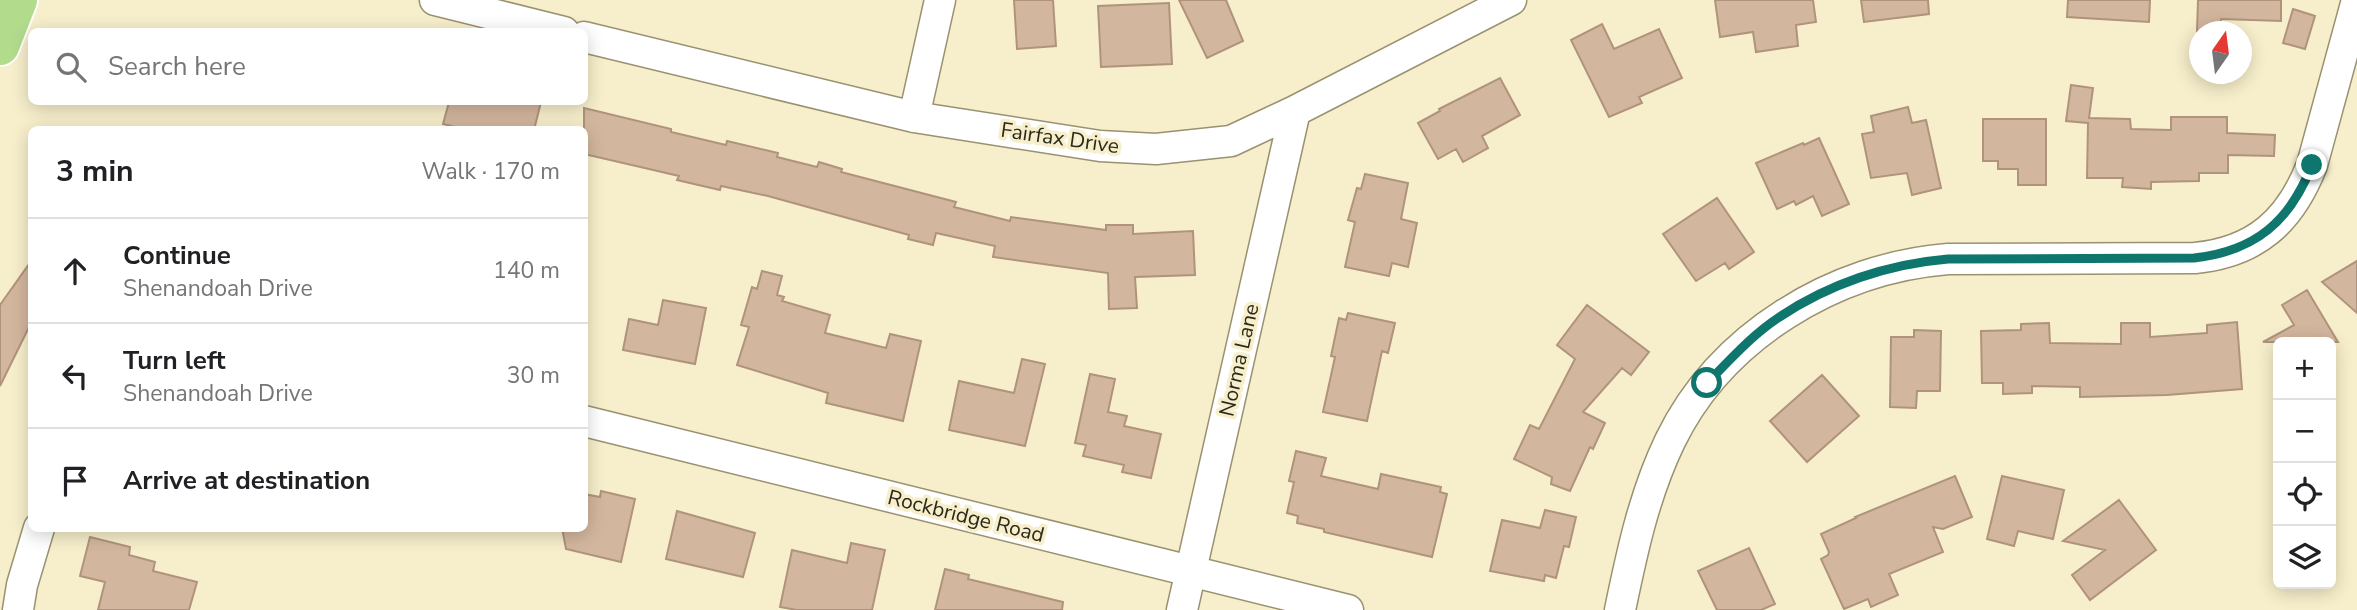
<!DOCTYPE html>
<html lang="en">
<head>
<meta charset="utf-8">
<style>
	:root { --surface:#fff; --page:#f6f6f6; --text:#202124; --muted:#757577; --line:#e0e0e0 }
	body { margin:0; font-family:"Nunito Sans",sans-serif; background:var(--page); color:var(--text) }
	.controls { position:absolute; right:21px; bottom:21px; display:grid; overflow:hidden; border-radius:10px; box-shadow:0 4px 18px #0003 }
	.controls button { width:63px; height:63px; display:grid; place-items:center; padding:0; border:0; border-bottom:2px solid var(--line); background:var(--surface); color:var(--text); font:35px sans-serif }
	.compass { position:absolute; left:2189px; top:21px; width:63px; height:63px; border-radius:50%; background:var(--surface); box-shadow:0 4px 18px #0003; rotate:14deg }
	.stop { position:absolute; width:21px; height:21px; margin:-16px; border:5px solid #0f766e; border-radius:50%; background:#fff }
	.stop.end { background:#0f766e; border-color:#fff; box-shadow:0 2px 7px #0008 }
	.list { margin:0; padding:0; list-style:none }
	h2 { display:flex; justify-content:space-between; align-items:center; height:91px; margin:0; padding:0 28px; font-size:30px }
	h2 small { font-size:23px; font-weight:400; color:var(--muted) }
	.list li { display:grid; grid-template-columns:46px 1fr auto; gap:21px; align-items:center; box-sizing:border-box; height:105px; padding:0 28px; border-top:2px solid var(--line) }
	.list b { display:block; font-size:26px; white-space:nowrap }
	.list p { margin:0; font-size:23px; white-space:nowrap; color:var(--muted) }
	.list em { font-size:23px; font-style:normal; color:var(--muted) }
	.icon { flex:none; width:38px; height:38px; fill:none; stroke:currentColor; stroke-width:2; stroke-linecap:round; stroke-linejoin:round }
	.map { position:relative; flex:none; width:2357px; height:610px; overflow:hidden }
	.search { position:absolute; background:var(--surface); box-shadow:0 4px 18px #0003; left:28px; top:28px; width:560px; height:77px; display:flex; align-items:center; gap:18px; box-sizing:border-box; padding:0 24px; border-radius:10px; color:var(--muted); font-size:26px }
	.panel { position:absolute; background:var(--surface); box-shadow:0 4px 18px #0003; left:28px; top:126px; width:560px; height:406px; border-radius:10px }
	.map>svg:first-child { display:block }
	.building { fill:#d3b69e; stroke:#b0937c; stroke-width:2 }
	.lines { fill:none; stroke-linecap:round; stroke-linejoin:round }
	.street-casing { stroke:#999170; stroke-width:33 }
	.highway-casing { stroke:#fff; stroke-width:42 }
	.street { stroke:#fff; stroke-width:30 }
	.highway { stroke:#b2dc8c; stroke-width:38 }
	.route { stroke:#0f766e; stroke-width:9 }
	.labels { text-anchor:middle; dominant-baseline:central; stroke-width:7; stroke-linejoin:round; paint-order:stroke }
	.street-label { font-size:21px; fill:#2c291b; stroke:#f7efcb }
</style>
</head>
<body>
<div class="map">
<svg width="2357" height="610" viewBox="0 0 2357 610">
	<rect width="100%" height="100%" fill="#f7efcb"/>
	<path class="building" d="M1014,0H1053L1056,46L1017,49Z
		M1179,0H1226L1243,41L1207,58Z
		M1715,0H1813L1816,22L1796,25L1798,46L1756,52L1753,32L1720,37Z
		M1861,0H1928L1929,14L1864,22Z
		M2068,0H2150L2149,22L2067,17Z
		M2198,0H2281V21L2221,19L2220,32H2197Z
		M1169,3L1172,64L1101,67L1098,6Z
		M2293,9L2315,16L2305,49L2283,43Z
		M1602,24L1614,49L1659,29L1682,78L1639,97L1642,103L1609,117L1571,40Z
		M1500,78L1520,115L1482,136L1488,148L1463,162L1456,149L1438,159L1418,123L1440,111L1439,109Z
		M2071,85L2093,88L2089,118L2130,119L2131,129L2171,130V117H2227V133L2275,135L2274,156L2228,155V173H2199V181L2151,182V189L2122,187L2123,178H2087L2088,123L2066,121Z
		M449,102H541L534,130H467L443,124Z
		M1908,107L1912,123L1926,120L1941,188L1912,195L1907,173L1871,178L1862,134L1874,132L1871,116Z
		M584,108L671,129V132L726,145L727,141L778,153L777,157L817,167L819,162L842,169L841,172L956,202L954,207L1010,221L1011,217L1106,230V225H1133V234L1193,231L1195,275L1135,277L1137,308L1109,309L1108,273L993,257L995,246L936,233L933,245L908,239L909,235L768,196L721,186L720,190L677,180L679,176L584,154Z
		M1983,119H2046V185H2018V169H1998V161H1983Z
		M1819,138L1849,204L1822,216L1813,196L1796,205L1794,201L1777,209L1756,163L1803,143L1804,145Z
		M1365,174L1408,183L1401,219L1417,223L1408,267L1392,263L1389,276L1345,267L1355,222L1348,220L1357,188L1361,189Z
		M1717,198L1754,252L1729,269L1725,263L1696,281L1663,234Z
		M32,260V321L0,386V305Z
		M2357,261V313L2322,282Z
		M762,271L782,276L777,295L784,297L782,301L830,315L825,333L886,348L890,334L921,341L903,421L826,403L828,393L737,365L749,327L741,325L752,287L757,289Z
		M2307,290L2338,342H2263L2294,325L2282,305Z
		M663,300L706,308L695,364L623,350L629,319L658,325Z
		M1587,305L1649,352L1631,375L1622,368L1583,412L1605,423L1593,449L1590,447L1570,491L1551,484L1552,477L1514,459L1530,425L1539,429L1575,359L1557,345Z
		M1348,313L1395,323L1388,353L1382,351L1367,421L1323,412L1335,357L1331,356L1339,318L1346,320Z
		M2237,322L2242,389L2167,395L2080,397V387L2032,386V393L2003,394V383H1982L1981,331L2021,330V324L2049,323L2050,343L2121,344V323H2150V337L2207,333V325Z
		M1914,330L1941,331L1940,391H1917L1916,408L1890,407L1891,337H1914Z
		M1022,359L1045,364L1025,446L949,430L959,381L1014,393Z
		M1090,374L1115,379L1108,412L1127,416L1124,426L1161,434L1151,478L1122,472L1124,465L1083,456L1086,445L1075,443Z
		M1822,375L1859,416L1807,462L1770,421Z
		M1296,451L1326,458L1321,476L1378,489L1381,474L1441,487L1440,492L1447,494L1432,557L1324,532V529L1297,523L1298,516L1287,513L1294,482L1289,481Z
		M1955,476L1972,517L1943,529L1933,527L1943,552L1889,574L1898,595L1871,607L1868,599L1844,609L1821,559L1828,555L1829,552L1821,534L1856,518L1855,517Z
		M2002,476L2064,490L2053,539L2018,531L2014,546L1987,539Z
		M601,491L635,499L621,562L566,549L562,528H584V494L600,497Z
		M2119,500L2156,550L2090,600L2072,575L2105,550L2063,541Z
		M1545,510L1576,517L1569,547L1564,546L1556,578L1545,575L1544,581L1490,571L1502,520L1540,528Z
		M677,511L755,533L743,577L666,559Z
		M90,537L130,547L129,555L155,562L153,571L197,582L189,610H98L105,582L80,576Z
		M851,543L885,550L872,610H797L780,607L792,550L847,563Z
		M1749,548L1775,604L1761,610H1717L1698,571Z
		M945,569L969,575L968,579L1063,602L1062,610H935Z"/>
	<g class="lines">
		<defs>
			<path id="street" d="M435,0L564,32
				M584,37L914,117L1100,146L1156,149L1231,141L1295,111L1511,0
				M914,117L940,0
				M584,421L1348,610
				M18,610L22,585L39,528
				M1182,610L1295,111
				M1620,610C1632,552 1644,495 1670,441C1721,336 1834,268 1948,259L2195,258C2256,252 2290,221 2312,165L2357,0"/>
			<path id="highway" d="M0,46L18,0"/>
		</defs>
		<use href="#street" class="street-casing"/>
		<use href="#highway" class="highway-casing"/>
		<use href="#street" class="street"/>
		<use href="#highway" class="highway"/>
	</g>
	<g class="lines">
		<path class="route" d="M1707,383C1730,360 1751,336 1778,318C1828,284 1888,264 1948,259L2194,258C2256,251 2290,221 2312,165"/>
	</g>
	<g class="labels">
		<g class="street-label">
			<text transform="translate(1060 138) rotate(8)">Fairfax Drive</text>
			<text transform="translate(1239 360) rotate(-77)">Norma Lane</text>
			<text transform="translate(966 516) rotate(14)">Rockbridge Road</text>
		</g>
	</g>
</svg>
<div class="controls">
<button>+</button>
<button>−</button>
<button><svg class="icon" aria-label="locate" viewBox="0 0 24 24"><circle cx="12" cy="12" r="6"/><path d="M12 2v4M12 18v4M2 12h4M18 12h4"/></svg></button>
<button><svg class="icon" aria-label="layers" viewBox="0 0 24 24"><path d="M12 4l9 5-9 5-9-5zM3 14l9 5 9-5"/></svg></button>
</div>
<svg class="compass" viewBox="-18 -18 36 36"><path d="M0-13l5 13h-10z" fill="#e53935"/><path d="M0 13l5-13h-10z" fill="#757577"/></svg>
<div class="stop" style="left:1707px;top:383px"></div>
<div class="stop end" style="left:2312px;top:165px"></div>
<div class="search"><svg class="icon" aria-label="search" viewBox="0 0 24 24"><circle cx="10" cy="10" r="6"/><path d="M15 15l6 6"/></svg>Search here</div>
<section class="panel">
<h2>3 min<small>Walk · 170 m</small></h2>
<ul class="list">
<li><svg class="icon" aria-label="ahead" viewBox="0 0 24 24"><path d="M12 20V5M6 11l6-6 6 6"/></svg><div><b>Continue</b><p>Shenandoah Drive</p></div><em>140 m</em></li>
<li><svg class="icon" aria-label="left" viewBox="0 0 24 24"><path d="M17 20v-9H6M10 6l-5 5 5 5"/></svg><div><b>Turn left</b><p>Shenandoah Drive</p></div><em>30 m</em></li>
<li><svg class="icon" aria-label="arrive" viewBox="0 0 24 24"><path d="M6 21V4h12l-3 4 3 4H6"/></svg><div><b>Arrive at destination</b></div></li>
</ul>
</section>
</div>
</body>
</html>
